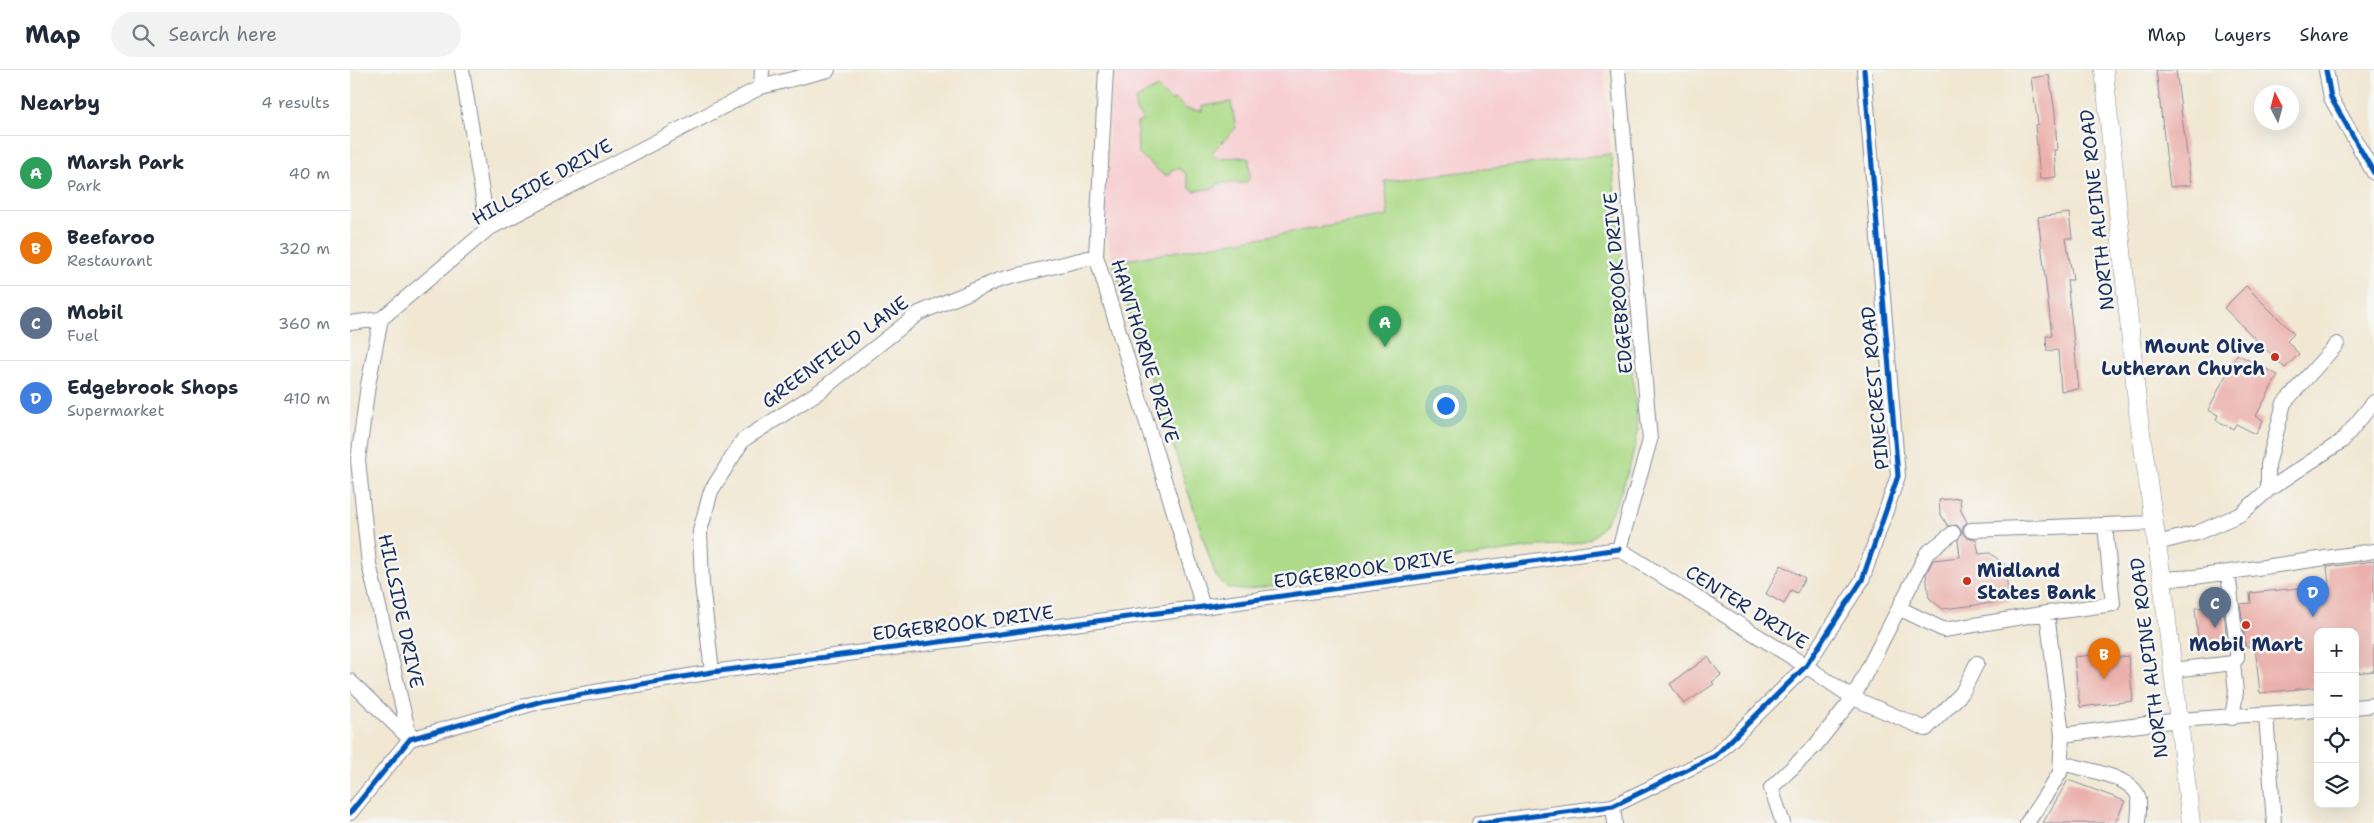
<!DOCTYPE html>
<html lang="en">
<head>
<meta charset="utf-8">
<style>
	:root { --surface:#fff; --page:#f2f2f3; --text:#1f2937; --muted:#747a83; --line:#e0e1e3; --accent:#db2777 }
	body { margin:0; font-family:"Shantell Sans",sans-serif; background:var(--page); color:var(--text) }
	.controls { position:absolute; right:15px; bottom:15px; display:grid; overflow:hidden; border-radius:10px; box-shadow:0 5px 20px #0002 }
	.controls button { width:45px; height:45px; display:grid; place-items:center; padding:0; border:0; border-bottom:1px solid var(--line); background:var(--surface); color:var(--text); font:25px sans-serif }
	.compass { position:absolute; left:1904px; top:15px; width:45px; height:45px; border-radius:50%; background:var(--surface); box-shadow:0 5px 20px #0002; rotate:354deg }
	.you { position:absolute; left:1095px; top:335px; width:18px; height:18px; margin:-12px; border:4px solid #fff; border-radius:50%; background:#1a73e8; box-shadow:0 0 0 8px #1a73e833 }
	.badge { display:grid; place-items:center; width:32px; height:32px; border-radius:50%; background:var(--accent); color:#fff; font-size:16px; font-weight:700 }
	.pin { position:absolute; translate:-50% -41px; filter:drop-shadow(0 1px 2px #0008) }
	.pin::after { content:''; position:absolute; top:26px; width:18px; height:15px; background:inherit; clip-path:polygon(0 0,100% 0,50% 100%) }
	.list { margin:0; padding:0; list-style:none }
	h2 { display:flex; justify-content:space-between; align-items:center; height:65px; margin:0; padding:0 20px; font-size:21px }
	h2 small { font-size:16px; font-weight:400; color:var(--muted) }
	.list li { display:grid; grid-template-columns:32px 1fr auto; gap:15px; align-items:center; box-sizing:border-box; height:75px; padding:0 20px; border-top:1px solid var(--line) }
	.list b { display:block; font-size:19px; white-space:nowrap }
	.list p { margin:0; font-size:16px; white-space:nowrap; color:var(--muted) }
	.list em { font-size:16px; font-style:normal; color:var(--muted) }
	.icon { flex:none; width:28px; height:28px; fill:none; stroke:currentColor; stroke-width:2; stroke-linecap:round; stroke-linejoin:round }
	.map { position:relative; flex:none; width:2024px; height:753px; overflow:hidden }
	header { display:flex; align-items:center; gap:30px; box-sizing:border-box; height:70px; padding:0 25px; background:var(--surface); border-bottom:1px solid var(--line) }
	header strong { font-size:24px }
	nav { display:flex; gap:28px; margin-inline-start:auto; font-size:18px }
	.search { width:350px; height:45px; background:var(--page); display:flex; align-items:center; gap:12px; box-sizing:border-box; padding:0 18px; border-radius:28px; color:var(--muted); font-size:19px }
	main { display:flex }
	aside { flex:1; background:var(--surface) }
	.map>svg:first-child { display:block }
	.built { fill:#f7cfd1 }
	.green { fill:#addb89; stroke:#648574 }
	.building { fill:#ebb0ab }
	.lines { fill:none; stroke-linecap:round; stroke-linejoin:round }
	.minor-casing { stroke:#868b98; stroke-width:16 }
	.major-casing { stroke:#868b98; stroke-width:19 }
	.minor { stroke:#fff; stroke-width:14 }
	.major { stroke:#fff; stroke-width:18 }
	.cycleway-casing { stroke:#f6f6f2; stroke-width:8 }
	.cycleway { stroke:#0057b8; stroke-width:5 }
	.poi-dot { fill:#c8321e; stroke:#f6f6f2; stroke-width:2 }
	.labels { text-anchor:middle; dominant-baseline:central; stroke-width:5; stroke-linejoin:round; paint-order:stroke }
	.street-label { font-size:19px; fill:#1b2f5e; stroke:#f6f6f2 }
	.poi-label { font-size:19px; font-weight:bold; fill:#1b2f5e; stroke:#f6f6f2; text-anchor:end }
</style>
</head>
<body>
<header>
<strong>Map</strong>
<div class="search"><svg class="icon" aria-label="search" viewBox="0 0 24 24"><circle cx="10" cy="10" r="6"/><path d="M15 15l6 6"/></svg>Search here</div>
<nav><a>Map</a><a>Layers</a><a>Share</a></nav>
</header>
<main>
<aside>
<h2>Nearby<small>4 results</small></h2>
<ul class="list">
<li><span class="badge" style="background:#2e9e5b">A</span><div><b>Marsh Park</b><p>Park</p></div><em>40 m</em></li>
<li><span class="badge" style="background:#e8710a">B</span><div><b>Beefaroo</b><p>Restaurant</p></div><em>320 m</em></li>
<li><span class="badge" style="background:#5c6f8a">C</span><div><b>Mobil</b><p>Fuel</p></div><em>360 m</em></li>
<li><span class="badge" style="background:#3f7fe0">D</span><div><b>Edgebrook Shops</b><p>Supermarket</p></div><em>410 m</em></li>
</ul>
</aside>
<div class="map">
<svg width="2024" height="753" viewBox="0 0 2024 753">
	<rect width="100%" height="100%" fill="#f6f6f2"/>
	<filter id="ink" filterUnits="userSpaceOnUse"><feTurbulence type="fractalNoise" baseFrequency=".02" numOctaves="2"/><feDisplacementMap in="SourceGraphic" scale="10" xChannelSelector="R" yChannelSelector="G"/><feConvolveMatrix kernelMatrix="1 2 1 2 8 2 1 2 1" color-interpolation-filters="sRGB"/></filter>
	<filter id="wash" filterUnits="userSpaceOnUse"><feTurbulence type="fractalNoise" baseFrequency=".0096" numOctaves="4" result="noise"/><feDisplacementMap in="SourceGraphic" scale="20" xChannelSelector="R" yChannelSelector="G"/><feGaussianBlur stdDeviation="1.12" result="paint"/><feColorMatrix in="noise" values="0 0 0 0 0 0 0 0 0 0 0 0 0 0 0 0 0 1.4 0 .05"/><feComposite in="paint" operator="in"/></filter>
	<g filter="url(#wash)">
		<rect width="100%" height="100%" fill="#f1e7d2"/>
		<path class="built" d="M762,0H1254L1261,84L1035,111L1039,145L763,192L757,165L755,142Z"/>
		<path class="green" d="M807,17L821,31L826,29L836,39L852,41V36L881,32L886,58L862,82L867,88L894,87L899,89L900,107L896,113H868L865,118L844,121L839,117L836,104L830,99H822L819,105H814L788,83L787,53L792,51L791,46L786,42L785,30Z
			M1261,84L1288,362C1282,392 1267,448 1242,467C1229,477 1205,475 1189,476L894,520L878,518L866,507L763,192L1038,146L1035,111Z"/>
		<g id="blocks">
			<path class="building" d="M1806,0H1826L1841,115L1820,117Z
				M1699,5L1705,43L1707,80H1704L1706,107L1690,109L1685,55L1688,54L1681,8Z
				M1719,143L1722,168H1716L1723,210H1717L1729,319L1711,321L1708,280L1697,281L1696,266H1702L1688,147Z
				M1896,216L1944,264L1937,271L1949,284L1935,298L1874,238Z
				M1887,284L1928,305L1906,346L1913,350L1906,364L1886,354L1883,359L1866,350L1868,345L1858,340Z
				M1610,428L1611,441L1617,452L1613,456V464L1617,468L1626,469L1629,484L1640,483L1655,495L1659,531L1593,539L1579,528L1576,504L1583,490L1610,487L1608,470L1612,461L1607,455L1598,456L1590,443L1589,430Z
				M2024,491V601L2005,603V562H1968V617L1910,623L1905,576L1896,577L1890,534L1901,533L1900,523L1979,515L1977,497Z
				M1431,495L1455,508L1447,523L1441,520L1434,534L1416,524Z
				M1873,535L1878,578L1849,581L1845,538Z
				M1761,583V588L1778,586L1783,631L1730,637L1724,587Z
				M1358,587L1371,605L1362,612L1364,614L1334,634L1320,614Z
				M1718,710L1775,731L1765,753H1693Z"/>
		</g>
	</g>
	<g filter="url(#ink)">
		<use href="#blocks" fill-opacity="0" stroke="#868b98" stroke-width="1"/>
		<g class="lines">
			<defs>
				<path id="minor" d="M112,0L138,159
					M756,0L746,186L853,537
					M1268,0L1300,370L1269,479
					M1976,0L1981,28L2024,103
					M411,17L412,0
					M0,253L31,249
					M1918,420V395L1934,333L1987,274
					M1621,460L1804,453
					M1807,473L1847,463L1891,444L1918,420L1992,371L2024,332
					M1269,479L1456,596L1503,628L1576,659L1612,623L1627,593
					M1878,502L1887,579V588L1883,593
					M1812,509L1845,507L2024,481
					M1549,538L1594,560L1697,543
					M1823,600L1883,593L1886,622L1882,648
					M362,602L352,514L350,461L361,421L393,370L470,321L569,243L649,210L746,186
					M0,611L60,669
					M2005,637L2024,635
					M1916,645L1924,753
					M1712,665L1697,543L1763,534L1755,455
					M60,669L19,494L8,390L18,315L31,249L138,159L411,17L478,0
					M1711,693C1730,698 1781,706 1788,726C1791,734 1788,745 1788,753
					M1263,736L1265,753
					M0,743L60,669L192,631L362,602L853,537L1269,479
					M1129,753L1263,736L1365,686L1456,596L1512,510L1548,406L1514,0
					M1433,753L1421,718L1465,676L1503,628L1577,483L1603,463
					M1677,753L1710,703L1712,665L1829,650L1968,640"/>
				<path id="major" d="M1754,0L1788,342L1812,509L1841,753"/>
			</defs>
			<use href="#minor" class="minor-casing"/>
			<use href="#major" class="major-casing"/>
			<use href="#minor" class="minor"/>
			<use href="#major" class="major"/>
			<defs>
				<path id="cycleway" d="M1976,0L1981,28L2024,103
					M0,743L60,669L192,631L362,602L853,537L1269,479
					M1129,753L1263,736L1365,686L1456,596L1512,510L1548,406L1514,0"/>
			</defs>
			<use href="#cycleway" class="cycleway-casing"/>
			<use href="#cycleway" class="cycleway"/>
		</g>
	</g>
	<g class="poi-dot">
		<circle cx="1925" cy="287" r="5"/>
		<circle cx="1617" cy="511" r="5"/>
		<circle cx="1896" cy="555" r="5"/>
	</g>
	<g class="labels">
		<g class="street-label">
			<text transform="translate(192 112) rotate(-29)">HILLSIDE DRIVE</text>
			<text transform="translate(1747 140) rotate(-96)">NORTH ALPINE ROAD</text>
			<text transform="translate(1268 213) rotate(-95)">EDGEBROOK DRIVE</text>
			<text transform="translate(795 281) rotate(73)">HAWTHORNE DRIVE</text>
			<text transform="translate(485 282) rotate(-36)">GREENFIELD LANE</text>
			<text transform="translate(1525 318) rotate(-95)">PINECREST ROAD</text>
			<text transform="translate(1014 499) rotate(-8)">EDGEBROOK DRIVE</text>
			<text transform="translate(1397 537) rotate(32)">CENTER DRIVE</text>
			<text transform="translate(51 541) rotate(78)">HILLSIDE DRIVE</text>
			<text transform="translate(613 553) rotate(-7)">EDGEBROOK DRIVE</text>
			<text transform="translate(1799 588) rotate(-97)">NORTH ALPINE ROAD</text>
		</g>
		<g class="poi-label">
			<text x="1915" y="276">Mount Olive<tspan x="1915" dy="22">Lutheran Church</tspan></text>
			<text x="1627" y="500" text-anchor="start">Midland<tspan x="1627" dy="22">States Bank</tspan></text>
			<text x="1896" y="574" text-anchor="middle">Mobil Mart</text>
		</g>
	</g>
</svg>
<div class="controls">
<button>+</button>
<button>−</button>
<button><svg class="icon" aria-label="locate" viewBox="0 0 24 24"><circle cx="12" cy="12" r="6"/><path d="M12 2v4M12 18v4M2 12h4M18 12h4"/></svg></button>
<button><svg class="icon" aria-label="layers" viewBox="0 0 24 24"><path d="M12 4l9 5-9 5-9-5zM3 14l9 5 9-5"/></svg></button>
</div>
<svg class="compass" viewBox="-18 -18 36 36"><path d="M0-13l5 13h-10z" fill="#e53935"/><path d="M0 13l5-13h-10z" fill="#747a83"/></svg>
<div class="you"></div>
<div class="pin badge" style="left:1035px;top:277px;background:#2e9e5b">A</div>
<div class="pin badge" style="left:1754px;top:609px;background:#e8710a">B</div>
<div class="pin badge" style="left:1865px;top:558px;background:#5c6f8a">C</div>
<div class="pin badge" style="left:1963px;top:547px;background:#3f7fe0">D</div>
</div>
</main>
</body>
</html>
